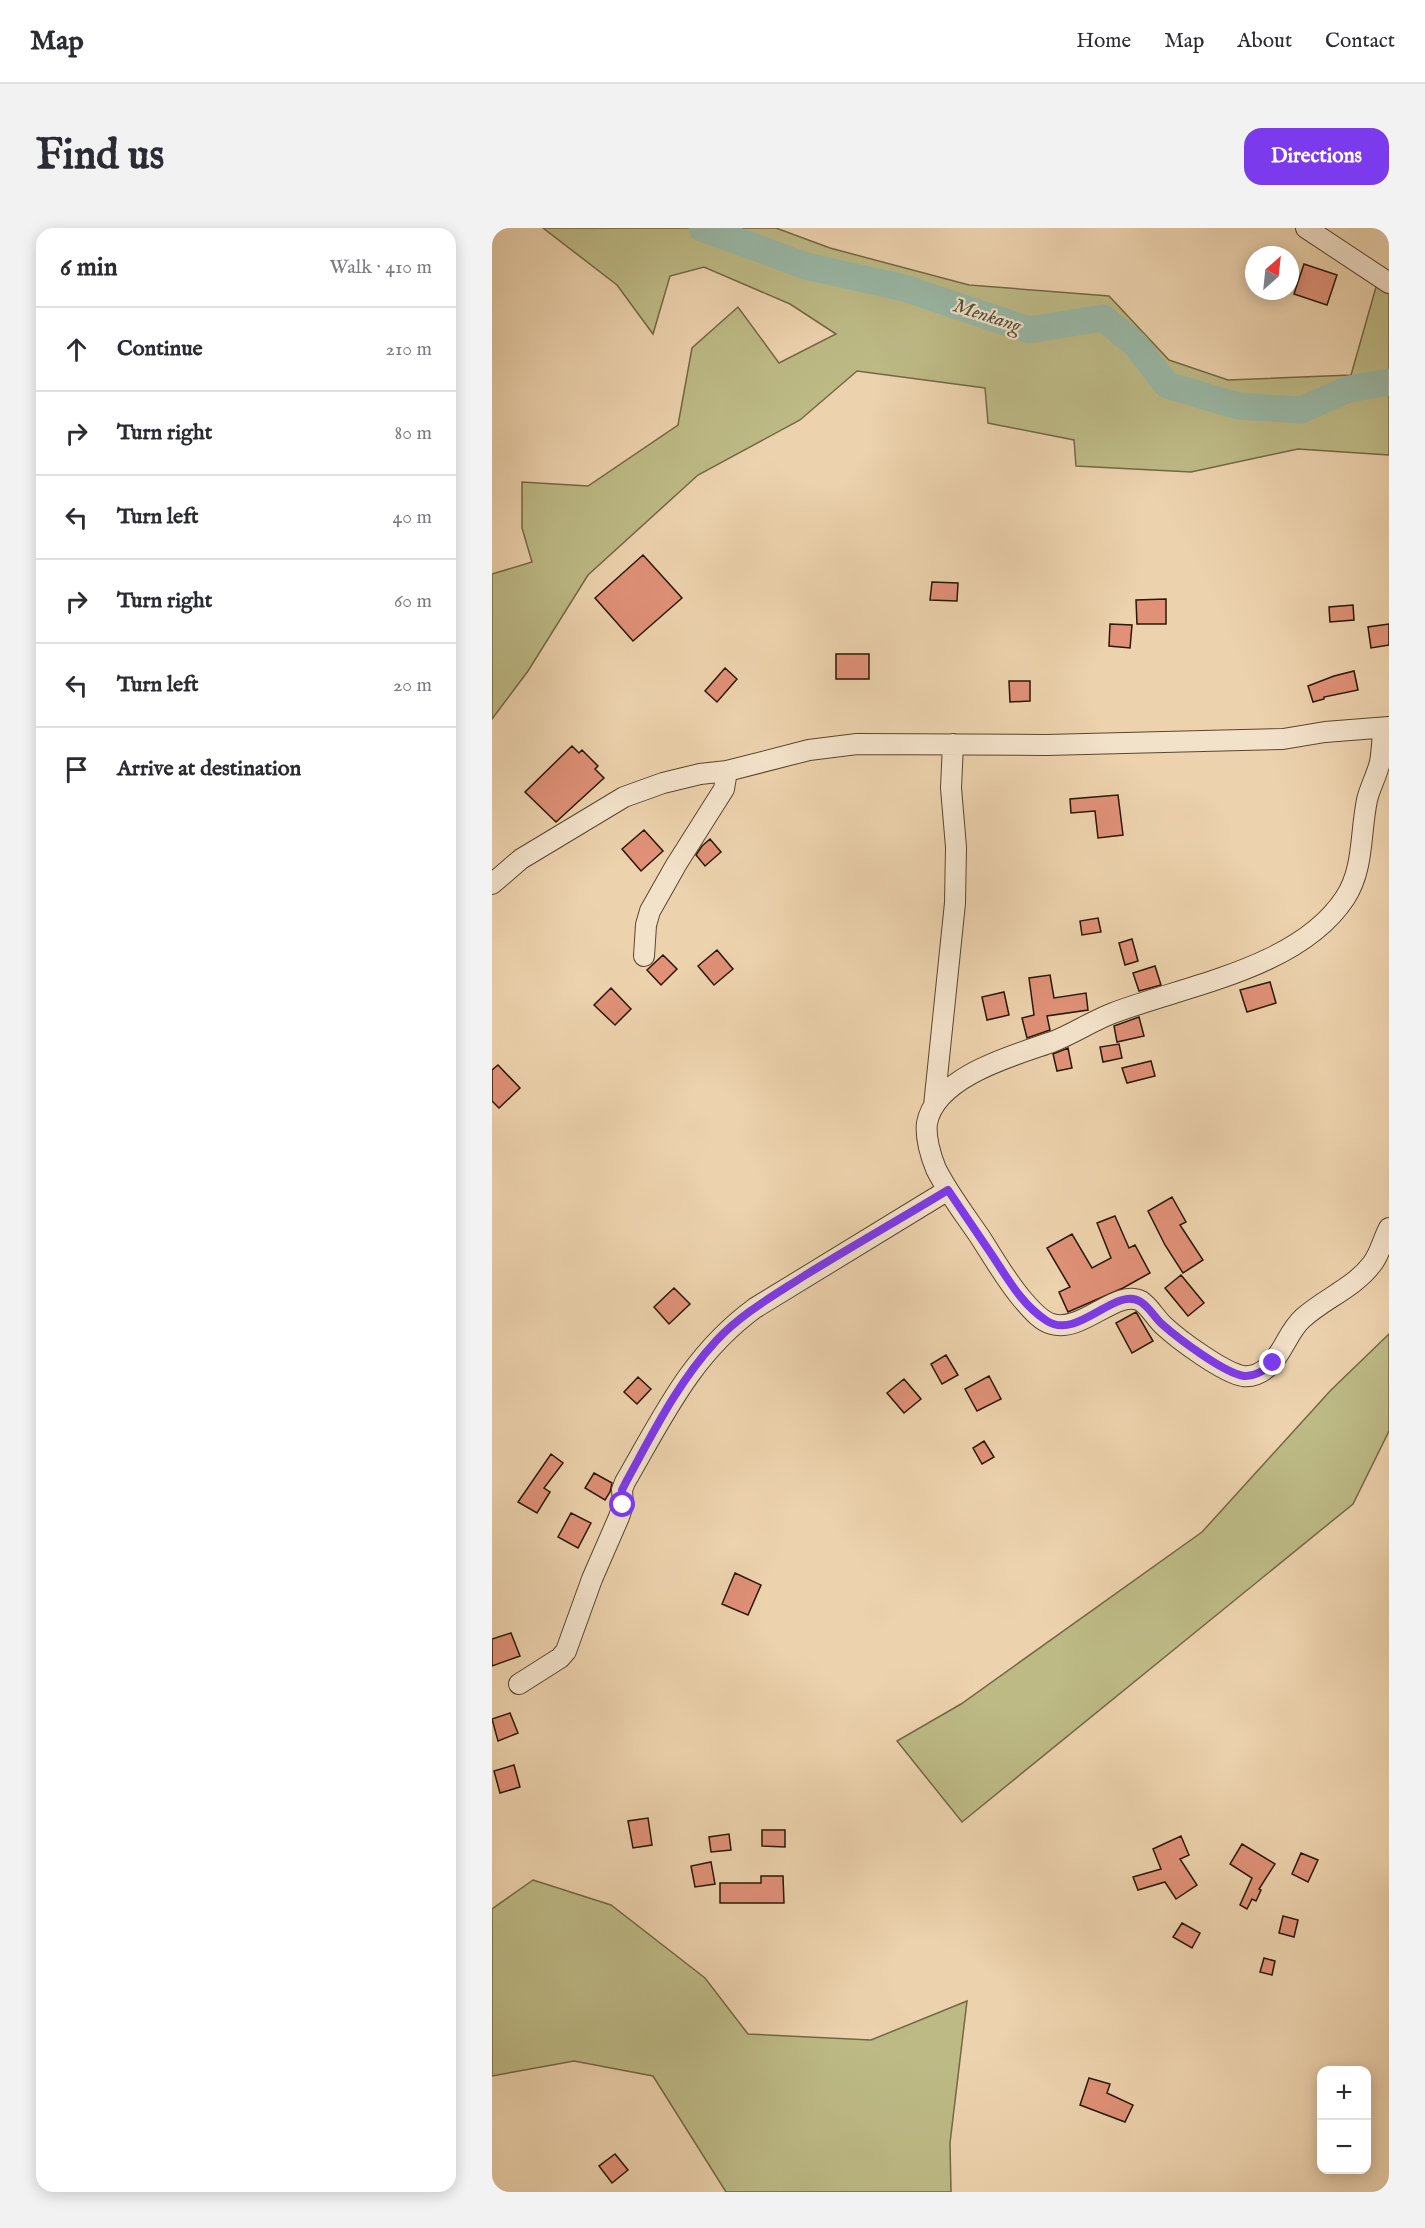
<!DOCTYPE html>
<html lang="en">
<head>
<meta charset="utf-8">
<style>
	:root { --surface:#fff; --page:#f2f2f3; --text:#2b2b33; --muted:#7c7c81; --line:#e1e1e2; --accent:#7c3aed }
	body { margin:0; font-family:"IM FELL English",serif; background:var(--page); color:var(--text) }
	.controls { position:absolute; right:18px; bottom:18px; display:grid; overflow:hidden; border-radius:12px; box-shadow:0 3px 15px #0003 }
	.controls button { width:54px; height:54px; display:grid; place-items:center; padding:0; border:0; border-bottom:2px solid var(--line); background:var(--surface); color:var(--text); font:30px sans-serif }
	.compass { position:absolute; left:753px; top:18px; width:54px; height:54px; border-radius:50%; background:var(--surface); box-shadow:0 3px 15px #0003; rotate:27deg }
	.stop { position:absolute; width:18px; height:18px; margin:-14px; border:4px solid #7c3aed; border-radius:50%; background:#fff }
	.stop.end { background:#7c3aed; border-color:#fff; box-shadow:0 2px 6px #0008 }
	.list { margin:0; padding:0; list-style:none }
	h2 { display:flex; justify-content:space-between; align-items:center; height:78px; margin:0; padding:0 24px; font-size:26px }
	h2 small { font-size:20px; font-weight:400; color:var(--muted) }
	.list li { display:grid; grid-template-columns:39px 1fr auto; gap:18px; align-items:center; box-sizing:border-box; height:84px; padding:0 24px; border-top:2px solid var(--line) }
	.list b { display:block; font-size:22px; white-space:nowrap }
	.list em { font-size:20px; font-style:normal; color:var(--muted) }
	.icon { flex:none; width:33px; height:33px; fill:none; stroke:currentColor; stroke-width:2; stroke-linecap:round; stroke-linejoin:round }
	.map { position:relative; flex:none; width:897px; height:1964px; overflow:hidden; border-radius:18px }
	header { display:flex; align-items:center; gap:36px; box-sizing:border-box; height:84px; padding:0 30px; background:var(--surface); border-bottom:2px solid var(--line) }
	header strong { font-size:28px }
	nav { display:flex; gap:33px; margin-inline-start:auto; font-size:21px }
	.intro { display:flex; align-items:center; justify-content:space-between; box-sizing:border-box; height:144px; padding:0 36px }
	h1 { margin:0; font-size:42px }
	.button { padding:15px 27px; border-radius:18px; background:var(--accent); color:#fff; font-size:21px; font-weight:700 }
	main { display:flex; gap:36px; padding:0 36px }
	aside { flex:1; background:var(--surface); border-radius:18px; box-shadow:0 3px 15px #0003 }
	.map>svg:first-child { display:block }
	.green { fill:#bdba86; stroke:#746844; stroke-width:1.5 }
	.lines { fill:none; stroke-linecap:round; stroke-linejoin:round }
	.river { stroke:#99b8a6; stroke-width:27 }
	.building { fill:#e09178; stroke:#2a1703; stroke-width:1.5 }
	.minor-casing { stroke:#5a462e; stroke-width:22 }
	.minor { stroke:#f3e2ca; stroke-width:20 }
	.route { stroke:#7c3aed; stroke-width:8 }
	.labels { text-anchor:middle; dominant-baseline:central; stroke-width:4.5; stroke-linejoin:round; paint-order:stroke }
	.water-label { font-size:20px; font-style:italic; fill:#514f3c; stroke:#f3e2ca }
</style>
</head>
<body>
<header>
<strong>Map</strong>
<nav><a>Home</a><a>Map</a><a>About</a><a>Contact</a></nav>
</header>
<div class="intro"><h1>Find us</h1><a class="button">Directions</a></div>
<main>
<aside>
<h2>6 min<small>Walk · 410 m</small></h2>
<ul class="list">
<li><svg class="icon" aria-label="ahead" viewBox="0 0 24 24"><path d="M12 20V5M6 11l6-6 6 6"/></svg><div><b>Continue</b></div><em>210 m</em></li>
<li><svg class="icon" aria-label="right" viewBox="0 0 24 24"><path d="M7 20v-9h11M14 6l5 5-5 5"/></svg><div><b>Turn right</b></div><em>80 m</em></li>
<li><svg class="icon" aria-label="left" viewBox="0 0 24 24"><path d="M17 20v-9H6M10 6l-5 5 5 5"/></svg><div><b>Turn left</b></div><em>40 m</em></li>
<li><svg class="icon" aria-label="right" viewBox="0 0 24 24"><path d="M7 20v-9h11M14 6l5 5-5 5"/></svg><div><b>Turn right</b></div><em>60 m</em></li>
<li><svg class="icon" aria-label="left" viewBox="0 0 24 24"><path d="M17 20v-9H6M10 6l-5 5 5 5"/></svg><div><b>Turn left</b></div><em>20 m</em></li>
<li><svg class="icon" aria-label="arrive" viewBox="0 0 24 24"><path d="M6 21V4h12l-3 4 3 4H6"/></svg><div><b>Arrive at destination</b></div></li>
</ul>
</aside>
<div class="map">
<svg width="897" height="1964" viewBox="0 0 897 1964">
	<rect width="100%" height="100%" fill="#ecd2ad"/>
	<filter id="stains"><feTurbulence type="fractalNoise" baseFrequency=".00333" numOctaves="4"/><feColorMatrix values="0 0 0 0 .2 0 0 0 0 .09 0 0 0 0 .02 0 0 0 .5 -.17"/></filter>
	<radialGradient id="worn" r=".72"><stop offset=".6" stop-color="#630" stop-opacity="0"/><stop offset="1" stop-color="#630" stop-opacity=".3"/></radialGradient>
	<path class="green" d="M51,0H284L338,20L477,57L617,68L677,132L736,152L859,147L886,52L897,55V227L806,221L699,244L584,238L582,212L496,195L493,160L365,143L308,192L206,247L96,347L36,443L0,491V346L40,334L30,300V254L96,258L186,197L200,120L246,79L287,135L344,106L298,76L212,39L178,48L161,106L125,57Z
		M897,1106V1203L861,1276L470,1594L405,1513L469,1476L710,1304L839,1162Z
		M41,1652L119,1677L213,1750L256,1806L379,1812L475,1773L458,1915L459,1964H234L161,1848L82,1833L0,1848V1681Z"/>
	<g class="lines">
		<path class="river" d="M210,0L314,38L412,60L537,102L611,90L643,116L675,157L746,178L809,182L857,161L897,154"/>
	</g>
	<path class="building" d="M812,36L845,47L835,77L802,66Z
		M151,327L190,370L141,413L103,370Z
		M440,354L466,355L465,373L438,372Z
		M674,371V396H645L644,372Z
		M861,377L862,392L838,394L837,379Z
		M618,396L640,397L638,420L617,418Z
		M897,396V417L879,420L876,399Z
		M344,426H377V451H344Z
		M233,440L245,451L225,474L213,463Z
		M862,443L866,462L832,469V471L821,474L816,458L842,448Z
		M517,453H538V473L518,474Z
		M80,518L87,525L90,522L106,538L103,541L112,550L64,594L33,564Z
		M626,567L631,607L606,610L603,583L579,585L578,571Z
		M152,602L171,623L149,643L130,621Z
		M218,611L229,624L213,638L204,627L210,618Z
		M606,690L609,704L590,707L588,693Z
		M640,711L646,733L633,737L627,715Z
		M225,722L241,741L222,757L206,738Z
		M171,727L185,741L169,757L155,742Z
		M663,738L669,757L647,763L641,745Z
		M558,747L562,770L594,765L596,782L555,788L558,802L535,810L530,790L542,787L537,750Z
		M778,754L784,775L755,784L748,762Z
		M119,760L139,781L123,797L102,777Z
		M512,764L517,787L495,792L490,769Z
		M647,789L652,808L625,814L622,798Z
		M627,816L630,830L611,834L608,819Z
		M576,820L580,840L565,843L561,826Z
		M659,833L663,848L635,855L630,840Z
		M6,837L28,860L7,880L0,873V842Z
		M680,969L694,994L688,997L711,1032L691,1045L673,1017L656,983Z
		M623,988L637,1020L643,1017L658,1045L631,1060L576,1084L567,1064L578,1059L555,1020L580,1006L600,1040L619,1030L605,995Z
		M689,1047L712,1075L696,1088L673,1060Z
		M182,1060L198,1076L177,1096L162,1079Z
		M644,1084L661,1113L640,1125L624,1095Z
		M454,1127L466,1147L450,1156L439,1136Z
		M497,1148L509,1171L485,1183L473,1161Z
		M146,1149L159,1161L145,1176L132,1164Z
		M412,1151L429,1171L412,1185L395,1165Z
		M492,1213L502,1229L490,1236L481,1220Z
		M59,1226L71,1235L52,1260L58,1264L45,1285L26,1274Z
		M102,1245L120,1255L118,1264L113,1272L93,1260Z
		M79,1285L99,1295L86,1320L66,1309Z
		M243,1345L269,1357L256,1387L230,1376Z
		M19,1405L28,1428L0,1438V1411Z
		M18,1485L26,1505L6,1513L0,1491Z
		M22,1537L28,1559L8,1565L2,1543Z
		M156,1590L160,1617L141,1620L136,1593Z
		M270,1602H293V1619L270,1618Z
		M237,1606L239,1622L219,1624L217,1609Z
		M689,1608L697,1627L688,1631L705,1657L684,1671L673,1654L646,1662L641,1649L669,1641L661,1621Z
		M750,1616L783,1636L767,1661L769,1662L764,1673L760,1671L755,1681L748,1677L760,1650L738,1636Z
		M809,1625L826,1632L816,1654L800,1646Z
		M219,1634L223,1656L203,1659L199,1638Z
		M269,1648H291L292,1675H228V1655H269Z
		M791,1688L806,1692L802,1709L787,1705Z
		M690,1695L708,1705L700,1720L681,1709Z
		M772,1730L783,1733L780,1747L768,1744Z
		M597,1850L618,1856L615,1865L641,1877L633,1894L588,1877Z
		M123,1926L136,1942L120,1955L107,1938Z"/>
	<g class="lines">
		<defs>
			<path id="minor" d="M814,0L897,55
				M892,500C890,511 890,523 888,534C885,547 878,559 875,572C868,606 872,641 853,670C807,740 695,757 621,785C600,793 581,806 560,814C523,827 444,848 435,895C433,909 439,929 444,941C456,965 473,987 488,1009C501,1029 514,1052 530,1071C538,1080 548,1093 560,1096C590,1105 625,1060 649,1073C658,1079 664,1091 672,1098C687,1112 732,1145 751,1148C760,1149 769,1145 776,1139C791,1126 796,1103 811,1090C833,1070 862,1060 880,1036C888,1026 891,1011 897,1000
				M0,656L29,631L132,569L171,555L208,546L235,543L317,522L365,516L554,517L791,511L833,504L897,499
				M152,728L154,697L158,683L184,637L232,561L235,543
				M442,878L463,675L464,619L459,560L461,516
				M27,1456L68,1430L74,1423L100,1351L127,1289L131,1277L130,1262L133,1254C172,1187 199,1127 263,1080L456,962"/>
		</defs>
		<use href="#minor" class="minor-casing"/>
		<use href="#minor" class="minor"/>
	</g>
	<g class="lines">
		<path class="route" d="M131,1277L130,1262L134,1254C161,1205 186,1154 224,1113C249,1086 281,1068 312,1048C359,1019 408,991 456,962C471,984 485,1005 500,1027C516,1051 530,1077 555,1093C586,1113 624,1057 649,1074C658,1080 663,1090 671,1097C687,1111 732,1145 752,1148C763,1149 773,1142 781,1135"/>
	</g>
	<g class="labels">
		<g class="water-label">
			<text transform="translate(495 88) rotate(18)">Menkang</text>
		</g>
	</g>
	<rect width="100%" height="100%" filter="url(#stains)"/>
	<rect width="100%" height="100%" fill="url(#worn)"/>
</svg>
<div class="controls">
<button>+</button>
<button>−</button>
</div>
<svg class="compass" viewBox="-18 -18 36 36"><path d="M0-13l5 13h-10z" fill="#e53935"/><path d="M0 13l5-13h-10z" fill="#7c7c81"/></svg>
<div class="stop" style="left:131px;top:1277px"></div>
<div class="stop end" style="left:781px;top:1135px"></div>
</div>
</main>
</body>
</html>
